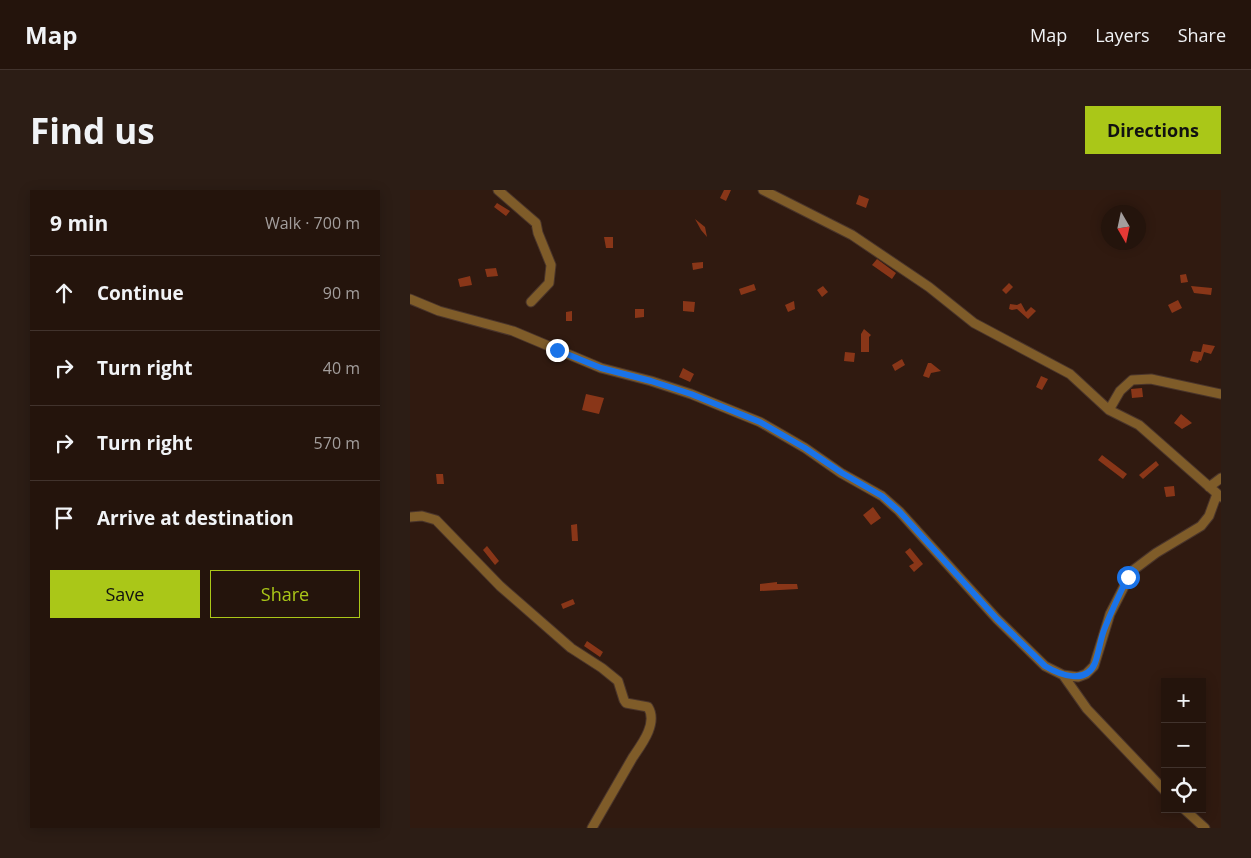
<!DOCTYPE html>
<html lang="en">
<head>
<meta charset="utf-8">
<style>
	:root { --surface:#24140c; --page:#2c1d15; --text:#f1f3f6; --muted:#a39e9d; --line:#41332d; --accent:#aac718 }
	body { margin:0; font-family:"Open Sans",sans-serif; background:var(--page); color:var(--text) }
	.controls { position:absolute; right:15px; bottom:15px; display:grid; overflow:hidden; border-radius:0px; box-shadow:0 2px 12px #0003 }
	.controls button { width:45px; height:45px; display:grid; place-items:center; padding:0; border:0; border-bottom:1px solid var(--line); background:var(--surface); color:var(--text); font:25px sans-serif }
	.compass { position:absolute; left:691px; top:15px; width:45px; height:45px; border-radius:50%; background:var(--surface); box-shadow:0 2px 12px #0003; rotate:171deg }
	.stop { position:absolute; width:15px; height:15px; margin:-11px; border:4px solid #1a73e8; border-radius:50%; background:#fff }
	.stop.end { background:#1a73e8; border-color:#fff; box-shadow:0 1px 5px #0008 }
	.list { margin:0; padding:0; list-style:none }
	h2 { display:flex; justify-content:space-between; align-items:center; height:65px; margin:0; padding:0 20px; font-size:21px }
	h2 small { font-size:16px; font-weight:400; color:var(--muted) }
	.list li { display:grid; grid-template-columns:32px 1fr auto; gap:15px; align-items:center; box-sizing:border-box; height:75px; padding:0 20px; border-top:1px solid var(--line) }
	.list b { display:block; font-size:19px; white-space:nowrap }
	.list em { font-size:16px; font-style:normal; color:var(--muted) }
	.actions { display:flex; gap:10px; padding:15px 20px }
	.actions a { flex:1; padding:11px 0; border:1px solid var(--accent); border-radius:0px; text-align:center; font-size:18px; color:var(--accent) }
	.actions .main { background:var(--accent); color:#111 }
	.icon { flex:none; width:28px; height:28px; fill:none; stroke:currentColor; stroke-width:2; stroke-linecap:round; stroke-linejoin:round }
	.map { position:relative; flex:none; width:811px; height:638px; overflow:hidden; border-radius:0px }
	header { display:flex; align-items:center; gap:30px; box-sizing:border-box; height:70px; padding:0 25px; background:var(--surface); border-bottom:1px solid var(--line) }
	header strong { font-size:24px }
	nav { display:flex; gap:28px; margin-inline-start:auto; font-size:18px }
	.intro { display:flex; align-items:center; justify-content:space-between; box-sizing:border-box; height:120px; padding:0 30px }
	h1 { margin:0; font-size:35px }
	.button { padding:12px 22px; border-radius:0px; background:var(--accent); color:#111; font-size:18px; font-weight:700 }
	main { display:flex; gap:30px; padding:0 30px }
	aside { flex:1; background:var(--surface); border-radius:0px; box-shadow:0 2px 12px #0003 }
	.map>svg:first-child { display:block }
	.building { fill:#893618 }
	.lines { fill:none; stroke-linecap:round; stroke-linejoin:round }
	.minor-casing { stroke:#4a352b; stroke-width:11 }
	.minor { stroke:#7f5c29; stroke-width:9 }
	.route { stroke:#1a73e8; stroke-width:6 }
</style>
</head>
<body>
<header>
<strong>Map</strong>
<nav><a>Map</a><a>Layers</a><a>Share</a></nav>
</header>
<div class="intro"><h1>Find us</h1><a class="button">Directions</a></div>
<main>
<aside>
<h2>9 min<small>Walk · 700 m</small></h2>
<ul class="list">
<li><svg class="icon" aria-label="ahead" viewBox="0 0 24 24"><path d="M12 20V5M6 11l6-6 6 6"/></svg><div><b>Continue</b></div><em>90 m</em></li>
<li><svg class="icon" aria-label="right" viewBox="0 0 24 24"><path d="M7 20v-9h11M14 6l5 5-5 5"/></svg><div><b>Turn right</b></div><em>40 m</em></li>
<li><svg class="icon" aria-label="right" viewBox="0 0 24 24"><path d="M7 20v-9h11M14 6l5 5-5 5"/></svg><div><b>Turn right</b></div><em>570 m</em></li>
<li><svg class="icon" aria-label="arrive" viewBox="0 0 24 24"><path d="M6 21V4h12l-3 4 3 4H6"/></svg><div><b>Arrive at destination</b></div></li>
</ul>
<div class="actions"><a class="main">Save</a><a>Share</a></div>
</aside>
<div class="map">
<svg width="811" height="638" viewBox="0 0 811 638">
	<rect width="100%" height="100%" fill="#301a10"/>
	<path class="building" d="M314,0H321L316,11L310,8Z
		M449,5L459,9L456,18L446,14Z
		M87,13L100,21L96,26L84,17Z
		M285,29L295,37L297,47L291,40Z
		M194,47H203V58H196Z
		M467,69L486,83L482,89L462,75Z
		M293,72V78L283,80L282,73Z
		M86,78L88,86L77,87L75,79Z
		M776,84L778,92L771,93L770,85Z
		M60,86L62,95L50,97L48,89Z
		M599,93L603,97L596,104L592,100Z
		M344,94L346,100L331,105L329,99Z
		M413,96L418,102L412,107L407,100Z
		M781,96L802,98L801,105L784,103Z
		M768,110L772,118L762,123L758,115Z
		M273,111L285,112L284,122L273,121Z
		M384,111L385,119L378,122L375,115Z
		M611,113L616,122L621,117L626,121L618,129L607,119L602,120L599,119L600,114L607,115Z
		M225,119H234V127L225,128Z
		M162,121V131H156V122Z
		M454,139L461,145L459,147V162H451V144Z
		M793,154L805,156L801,164L794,162L791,171L789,170L788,173L780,171L783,161L791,162Z
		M435,162L445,163L444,172L434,171Z
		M492,169L495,175L485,181L482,175Z
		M518,173H521L531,181L521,183L519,188L513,186Z
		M273,178L284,184L280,192L269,187Z
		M631,186L638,189L632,200L626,197Z
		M732,198L733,207L722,208L721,199Z
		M176,204L194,208L189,224L172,220Z
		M771,224L782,233L772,239L764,233Z
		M692,265L717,284L713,289L688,270Z
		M746,271L749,275L733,289L729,285Z
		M26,284H33L34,294H27Z
		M764,296L765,306L756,307L754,297Z
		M463,317L471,328L461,335L453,325Z
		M167,334L168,351H162L161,335Z
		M77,356L89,371L85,375L73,360Z
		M500,358L513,374L504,382L499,376L504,373L495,362Z
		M367,392V394H387L388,399L350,401V394Z
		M163,409L165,414L153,419L151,414Z
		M177,451L193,462L190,467L174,456Z"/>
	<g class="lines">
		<defs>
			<path id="minor" d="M88,0L126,33L128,43L141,75L139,93L121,112
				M353,0L442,45L519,97L564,133L660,184L699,220L729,235L811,307
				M0,109L29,121L103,141L191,178L241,191L281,204L350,232L395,258L431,283L472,306L489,321L587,429L635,476L653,485L668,487L676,484L684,476L700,424L722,381L746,363L791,336L799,326L807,304
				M699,220L710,201L722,190L741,189L811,204
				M799,297L811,288
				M0,327L12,326L26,330L90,396L161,458L192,478L208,491L214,510L216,513L238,517C248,533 232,554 223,567L182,638
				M653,485L677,519L755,601
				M774,619L795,638"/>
		</defs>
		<use href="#minor" class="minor-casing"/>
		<use href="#minor" class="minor"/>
	</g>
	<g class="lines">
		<path class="route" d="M147,160L191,178L241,191L281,204L350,232L395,258L432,283L472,306L489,321L587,429L635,476C650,485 676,495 685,473C689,462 690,451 694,440C701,422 709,405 718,387"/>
	</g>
</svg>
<div class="controls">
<button>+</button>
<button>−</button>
<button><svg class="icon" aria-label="locate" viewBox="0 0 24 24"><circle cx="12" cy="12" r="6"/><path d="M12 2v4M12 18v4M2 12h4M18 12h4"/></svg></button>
</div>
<svg class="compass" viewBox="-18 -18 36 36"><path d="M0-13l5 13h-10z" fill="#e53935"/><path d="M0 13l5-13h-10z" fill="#a39e9d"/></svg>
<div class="stop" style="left:718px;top:387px"></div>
<div class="stop end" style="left:147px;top:160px"></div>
</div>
</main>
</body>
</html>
